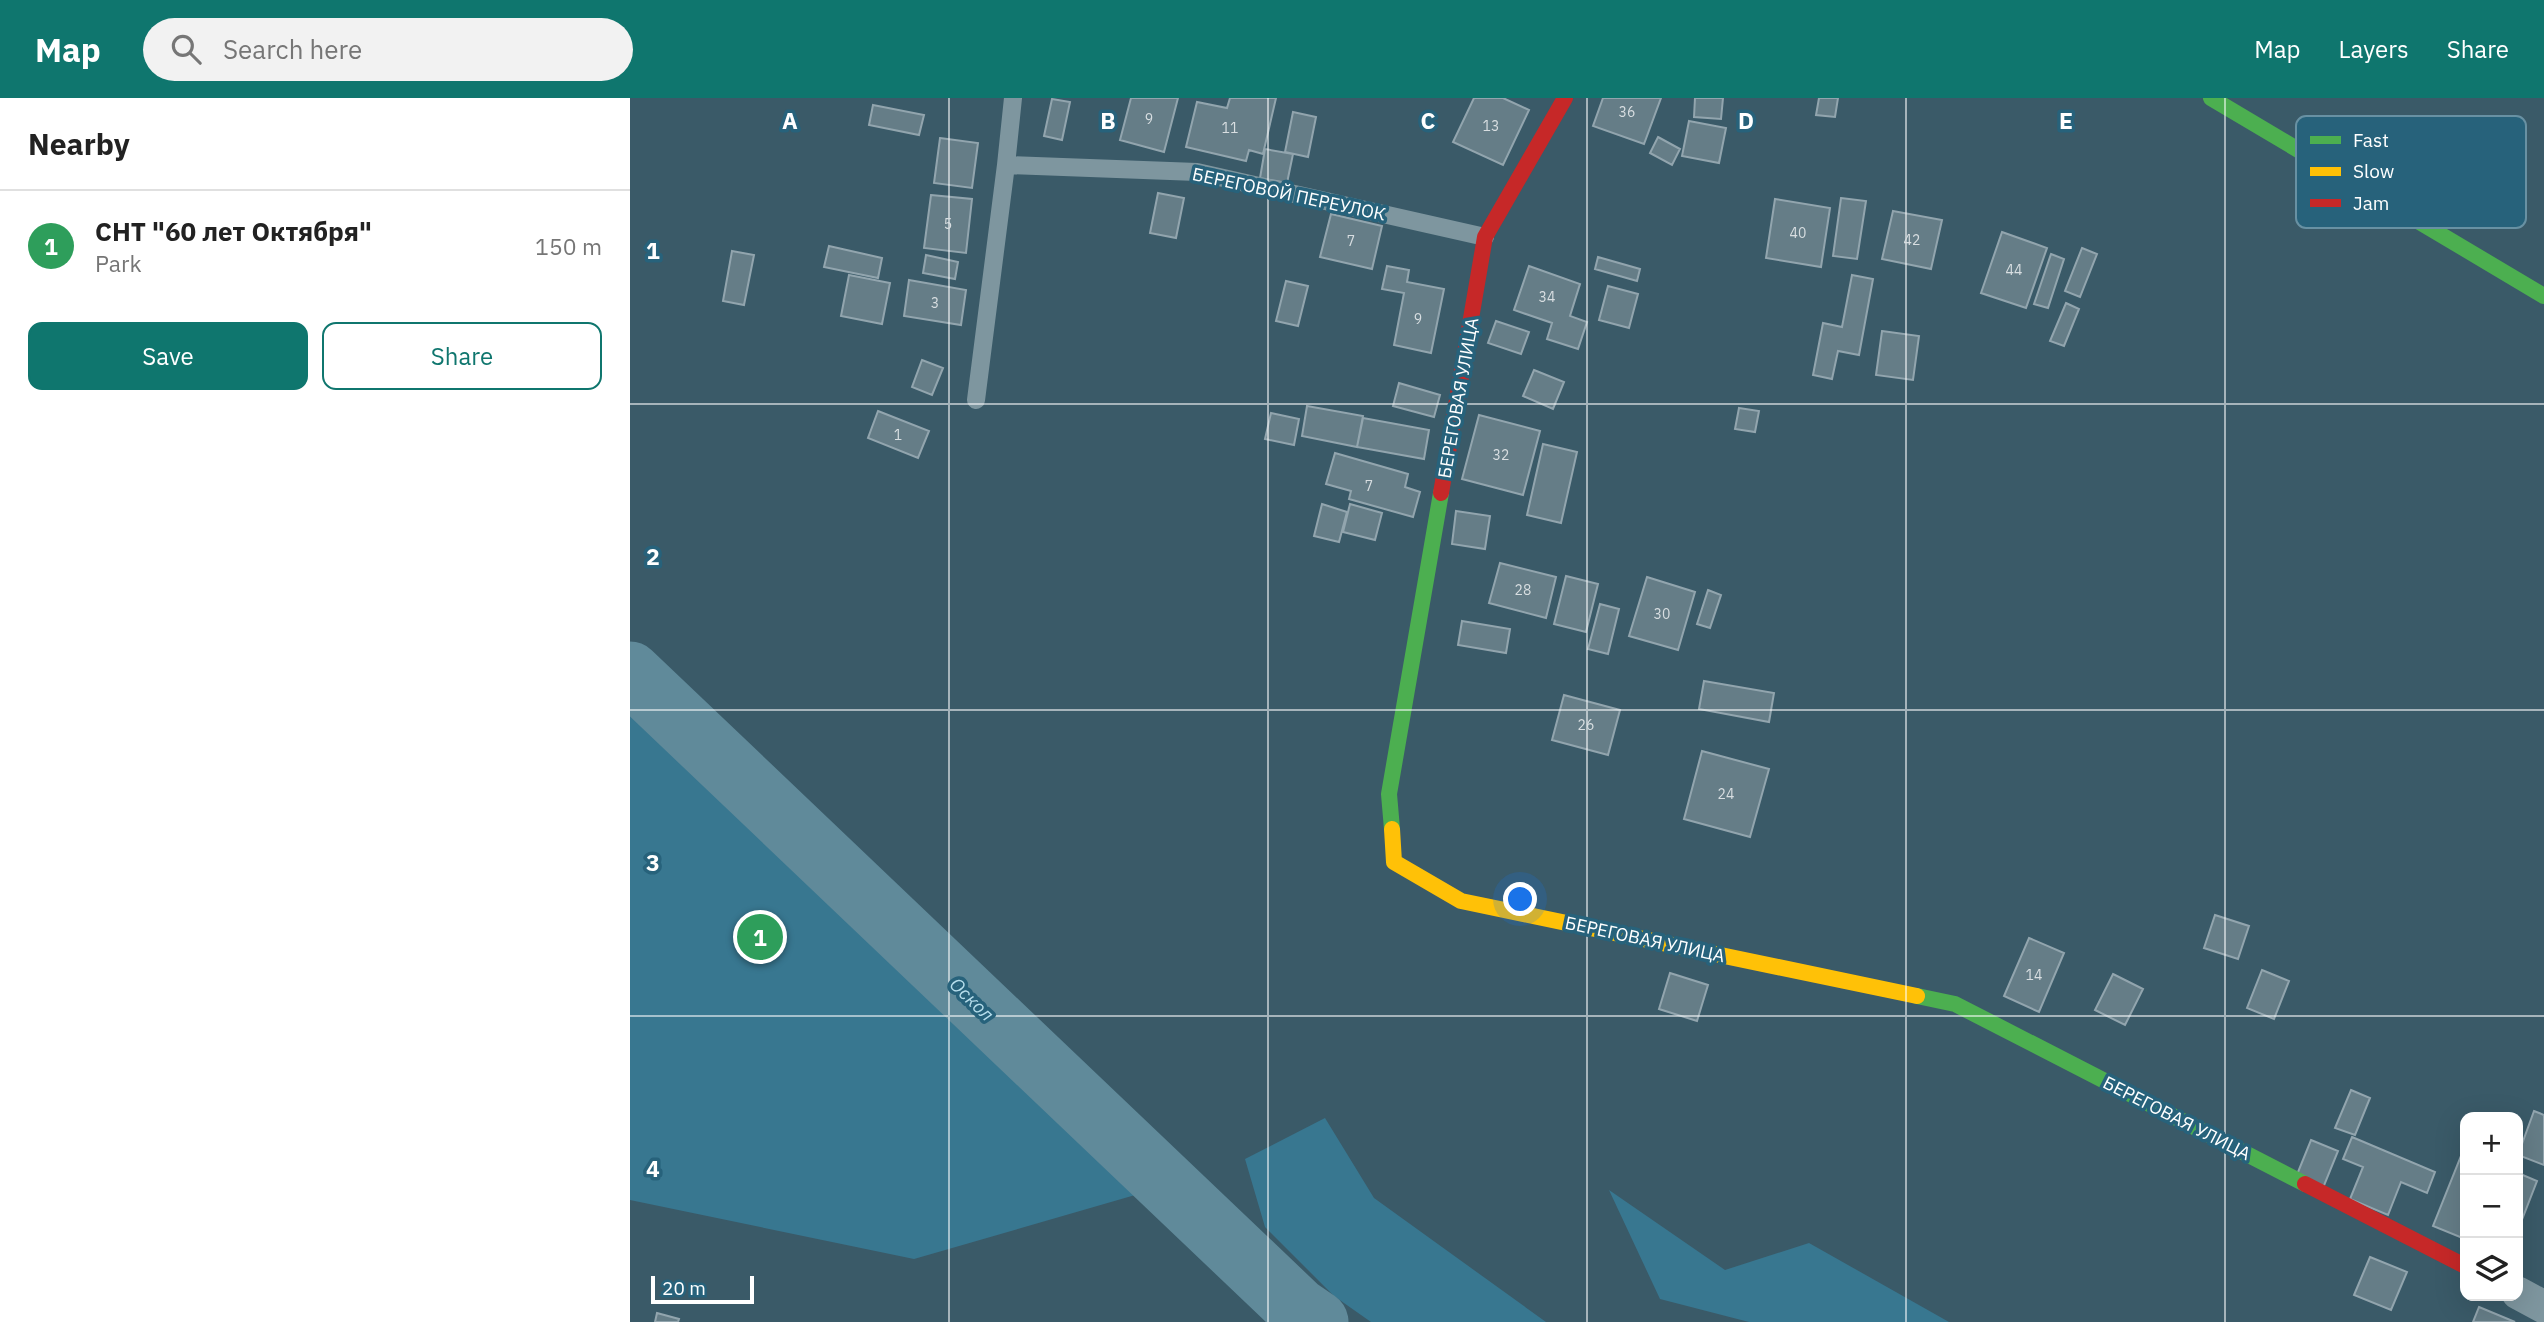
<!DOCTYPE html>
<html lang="en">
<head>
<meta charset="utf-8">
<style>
	:root { --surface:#fff; --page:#f2f2f2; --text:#222; --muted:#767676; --line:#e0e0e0; --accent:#0f766e }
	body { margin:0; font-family:"IBM Plex Sans",sans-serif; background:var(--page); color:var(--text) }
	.controls { position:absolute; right:21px; bottom:21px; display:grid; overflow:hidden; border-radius:14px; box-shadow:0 7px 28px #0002 }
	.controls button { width:63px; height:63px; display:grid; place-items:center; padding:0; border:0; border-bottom:2px solid var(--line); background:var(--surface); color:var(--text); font:35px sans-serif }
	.scale { position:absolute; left:21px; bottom:18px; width:103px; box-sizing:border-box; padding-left:7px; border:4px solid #fff; border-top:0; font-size:19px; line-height:24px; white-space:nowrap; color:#fff; -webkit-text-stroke:5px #27627b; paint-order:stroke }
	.you { position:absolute; left:891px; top:802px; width:24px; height:24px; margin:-18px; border:5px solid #fff; border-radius:50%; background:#1a73e8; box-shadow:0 0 0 10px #1a73e833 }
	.badge { display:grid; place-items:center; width:46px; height:46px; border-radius:50%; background:var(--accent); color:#fff; font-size:23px; font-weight:700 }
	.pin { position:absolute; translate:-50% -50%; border:4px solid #fff; box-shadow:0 2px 7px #0006 }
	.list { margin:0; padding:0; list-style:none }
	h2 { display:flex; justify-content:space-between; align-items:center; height:91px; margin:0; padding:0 28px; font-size:30px }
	h2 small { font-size:23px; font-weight:400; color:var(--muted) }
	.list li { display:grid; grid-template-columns:46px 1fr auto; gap:21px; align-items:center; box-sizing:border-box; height:112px; padding:0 28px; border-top:2px solid var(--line) }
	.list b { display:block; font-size:26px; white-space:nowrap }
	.list p { margin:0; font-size:23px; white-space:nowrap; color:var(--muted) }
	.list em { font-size:23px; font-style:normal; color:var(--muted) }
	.actions { display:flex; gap:14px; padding:21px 28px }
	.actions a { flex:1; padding:16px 0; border:2px solid var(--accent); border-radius:14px; text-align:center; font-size:24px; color:var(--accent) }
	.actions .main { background:var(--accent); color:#fff }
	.icon { flex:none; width:38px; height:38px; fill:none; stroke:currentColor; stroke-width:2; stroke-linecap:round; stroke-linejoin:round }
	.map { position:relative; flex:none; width:1914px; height:1224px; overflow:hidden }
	header { display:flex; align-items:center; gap:42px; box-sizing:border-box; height:98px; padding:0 35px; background:var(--accent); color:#fff }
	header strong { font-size:33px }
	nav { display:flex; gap:38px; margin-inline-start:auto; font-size:24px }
	.search { width:490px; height:63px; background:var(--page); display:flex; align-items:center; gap:18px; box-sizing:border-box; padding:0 24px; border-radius:38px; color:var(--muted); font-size:26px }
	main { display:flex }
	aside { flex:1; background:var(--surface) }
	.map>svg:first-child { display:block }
	.green { fill:#387790 }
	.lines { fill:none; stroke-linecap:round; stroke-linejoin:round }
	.river { stroke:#608a9a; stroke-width:63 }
	.building { fill:#657d87; stroke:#92a5ae; stroke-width:2 }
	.lane { stroke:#7e969f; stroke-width:18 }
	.street { stroke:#7e969f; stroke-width:33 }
	.fast { stroke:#4caf50; stroke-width:16 }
	.slow { stroke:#ffc107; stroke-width:16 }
	.jam { stroke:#c62828; stroke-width:16 }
	.grid { fill:none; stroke:#fff; stroke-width:2; stroke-opacity:0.55 }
	.labels { text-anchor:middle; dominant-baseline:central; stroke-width:7; stroke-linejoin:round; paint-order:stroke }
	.number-label { font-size:14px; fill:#d8dee1 }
	.street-label { font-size:18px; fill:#fff; stroke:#27627b }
	.water-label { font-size:19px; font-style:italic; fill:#b6ddeb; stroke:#27627b }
	.key { fill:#27627b; stroke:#6891a3; stroke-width:2 }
	.key-label { font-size:19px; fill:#fff }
	.grid-label { font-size:23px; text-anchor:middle; font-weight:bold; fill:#fff; stroke:#27627b; stroke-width:7; stroke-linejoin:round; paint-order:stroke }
</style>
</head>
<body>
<header>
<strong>Map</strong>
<div class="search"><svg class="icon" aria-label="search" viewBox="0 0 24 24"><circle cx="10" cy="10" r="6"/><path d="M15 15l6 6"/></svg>Search here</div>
<nav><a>Map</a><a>Layers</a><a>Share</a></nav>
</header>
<main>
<aside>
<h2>Nearby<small></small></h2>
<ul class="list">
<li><span class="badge" style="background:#2e9e5b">1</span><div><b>СНТ &quot;60 лет Октября&quot;</b><p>Park</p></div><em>150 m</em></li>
</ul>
<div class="actions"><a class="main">Save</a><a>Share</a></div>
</aside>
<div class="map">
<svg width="1914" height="1224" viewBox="0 0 1914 1224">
	<rect width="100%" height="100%" fill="#3a5a68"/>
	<path class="green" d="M0,585L519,1093L284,1161L0,1102Z
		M695,1020L744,1100L916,1224H741L704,1198L635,1129L615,1061Z
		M979,1092L1095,1172L1179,1145L1319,1224H1119L1030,1201Z"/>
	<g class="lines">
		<path class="river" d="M0,575L668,1211L687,1224"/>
	</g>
	<path class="building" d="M501,0H548L534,54L490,42Z
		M600,0H646L633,56L619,52L616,63L556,49L567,4L597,10Z
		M844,0H873L899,12L873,67L823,44Z
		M973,0H1031L1014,46L963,28Z
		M1065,0H1093L1091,21L1064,19Z
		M1189,0H1208L1205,19L1186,17Z
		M422,1L440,4L432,42L414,38Z
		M243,7L294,17L289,37L239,27Z
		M663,14L686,19L678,59L655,54Z
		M1059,23L1096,30L1089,65L1052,58Z
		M1028,39L1050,51L1042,67L1020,55Z
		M310,40L348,45L342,90L304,85Z
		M635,51L663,56L657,85L630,80Z
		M528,95L554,100L546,140L520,135Z
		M301,97L342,101L336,155L294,150Z
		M1211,100L1236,103L1227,161L1203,158Z
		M1145,101L1200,110L1191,169L1136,160Z
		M1263,113L1312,122L1301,171L1252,161Z
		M701,116L752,128L742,171L690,159Z
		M1372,134L1417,150L1396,210L1351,195Z
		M199,148L252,160L248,180L194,169Z
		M1452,150L1467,156L1450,199L1435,193Z
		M102,153L124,157L114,207L93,203Z
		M1421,156L1434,161L1418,210L1404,206Z
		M296,157L328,164L325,181L293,175Z
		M968,159L1010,171L1007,183L965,171Z
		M757,168L779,172L777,184L814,191L801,255L764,247L774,195L752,191Z
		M899,168L950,186L940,218L957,224L948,251L917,241L922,225L884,212Z
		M219,177L260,185L252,226L211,218Z
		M1222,177L1243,181L1229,257L1208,253L1202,281L1183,277L1193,225L1212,229Z
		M279,182L336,192L331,227L274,218Z
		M656,183L678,188L668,228L646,223Z
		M978,188L1008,196L999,230L969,222Z
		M1436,205L1449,211L1434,248L1420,243Z
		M866,223L899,234L891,256L858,245Z
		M1252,233L1289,238L1283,282L1246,277Z
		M292,262L313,270L302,297L282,289Z
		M904,272L934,284L923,311L893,298Z
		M769,285L810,297L804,319L763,308Z
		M677,308L733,318L727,349L672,338Z
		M1109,310L1129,313L1125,334L1105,331Z
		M248,313L299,333L288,360L238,340Z
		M641,315L669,321L664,347L635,341Z
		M849,317L910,333L893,397L832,381Z
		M733,320L799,332L794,361L727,349Z
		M913,346L947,354L931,425L897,417Z
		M705,355L778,376L775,389L790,394L783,419L719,401L721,393L696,386Z
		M692,406L717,414L709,444L684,438Z
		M720,406L752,415L745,442L713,434Z
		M826,413L860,418L855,451L822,446Z
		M870,465L926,479L916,520L859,505Z
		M936,478L968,486L956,534L924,526Z
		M1017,479L1065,494L1048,552L999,538Z
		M1078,492L1091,497L1080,530L1067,526Z
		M970,506L989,511L978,556L958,551Z
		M832,523L880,531L876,555L828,547Z
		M1074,583L1144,595L1139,624L1069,611Z
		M934,597L990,612L978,657L922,642Z
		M1072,653L1139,671L1120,739L1054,721Z
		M1585,817L1619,828L1608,861L1574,850Z
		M1399,840L1434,855L1409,914L1374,898Z
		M1632,872L1659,883L1644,921L1617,910Z
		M1040,875L1078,887L1067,923L1029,911Z
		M1483,876L1513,891L1495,927L1465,912Z
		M1721,992L1740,1000L1725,1037L1705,1030Z
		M1904,1013L1914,1017V1067L1888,1057Z
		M1722,1039L1805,1074L1797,1095L1771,1084L1758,1117L1720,1101L1733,1069L1713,1061Z
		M1681,1042L1708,1053L1693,1090L1666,1079Z
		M1833,1053L1835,1054V1141L1803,1128Z
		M1888,1075L1907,1083L1888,1132Z
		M1740,1159L1777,1174L1761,1212L1724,1197Z
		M1849,1209L1885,1224H1843Z
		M27,1215L49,1221L48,1224H25Z"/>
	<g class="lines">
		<path class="lane" d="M383,0L376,67L567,74L855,139
			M346,302L376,67"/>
		<path class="street" d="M1888,1195L1914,1209"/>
		<path class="fast" d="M1581,0L1914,198
			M762,731L759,696L811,395
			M1287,898L1325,906L1675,1086"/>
		<path class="slow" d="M762,731L764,764L831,803L1287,898"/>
		<path class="jam" d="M811,395L855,139L935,0
			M1675,1086L1835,1168"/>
	</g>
	<path class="grid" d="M319,0V1224M638,0V1224M957,0V1224M1276,0V1224M1595,0V1224M0,306H1914M0,612H1914M0,918H1914"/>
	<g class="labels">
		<g class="number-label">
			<text x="997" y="14">36</text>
			<text x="519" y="21">9</text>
			<text x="861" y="28">13</text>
			<text x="600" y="30">11</text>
			<text x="318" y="126">5</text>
			<text x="1168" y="135">40</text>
			<text x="1282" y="142">42</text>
			<text x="721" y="143">7</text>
			<text x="1384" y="172">44</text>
			<text x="917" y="199">34</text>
			<text x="305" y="205">3</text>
			<text x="788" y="221">9</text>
			<text x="268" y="337">1</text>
			<text x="871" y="357">32</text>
			<text x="739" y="388">7</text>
			<text x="893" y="492">28</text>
			<text x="1032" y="516">30</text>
			<text x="956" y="627">26</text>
			<text x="1096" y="696">24</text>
			<text x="1404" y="877">14</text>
		</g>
		<g class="street-label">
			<text transform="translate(659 96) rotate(12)">БЕРЕГОВОЙ ПЕРЕУЛОК</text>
			<text transform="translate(828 300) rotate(-80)">БЕРЕГОВАЯ УЛИЦА</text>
			<text transform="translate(1015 841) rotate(12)">БЕРЕГОВАЯ УЛИЦА</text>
			<text transform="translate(1547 1020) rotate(27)">БЕРЕГОВАЯ УЛИЦА</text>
		</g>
		<g class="water-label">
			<text transform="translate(342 901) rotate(44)">Оскол</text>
		</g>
	</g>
	<rect x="1666" y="18" width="230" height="112" rx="10" class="key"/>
	<rect x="1680" y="38" width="31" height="8" fill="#4caf50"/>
	<rect x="1680" y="69" width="31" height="9" fill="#ffc107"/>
	<rect x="1680" y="101" width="31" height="8" fill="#c62828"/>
	<g class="key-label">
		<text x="1723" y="49">Fast</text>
		<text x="1723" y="80">Slow</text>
		<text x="1723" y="112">Jam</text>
	</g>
	<g class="grid-label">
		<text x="160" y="31">A</text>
		<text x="478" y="31">B</text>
		<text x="798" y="31">C</text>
		<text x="1116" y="31">D</text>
		<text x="1436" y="31">E</text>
		<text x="23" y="161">1</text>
		<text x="23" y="467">2</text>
		<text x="23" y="773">3</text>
		<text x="23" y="1079">4</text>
	</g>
</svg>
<div class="controls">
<button>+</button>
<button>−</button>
<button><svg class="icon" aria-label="layers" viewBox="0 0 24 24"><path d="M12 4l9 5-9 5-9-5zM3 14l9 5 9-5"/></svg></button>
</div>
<div class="scale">20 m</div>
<div class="you"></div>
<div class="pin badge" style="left:130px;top:839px;background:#2e9e5b">1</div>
</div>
</main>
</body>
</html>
